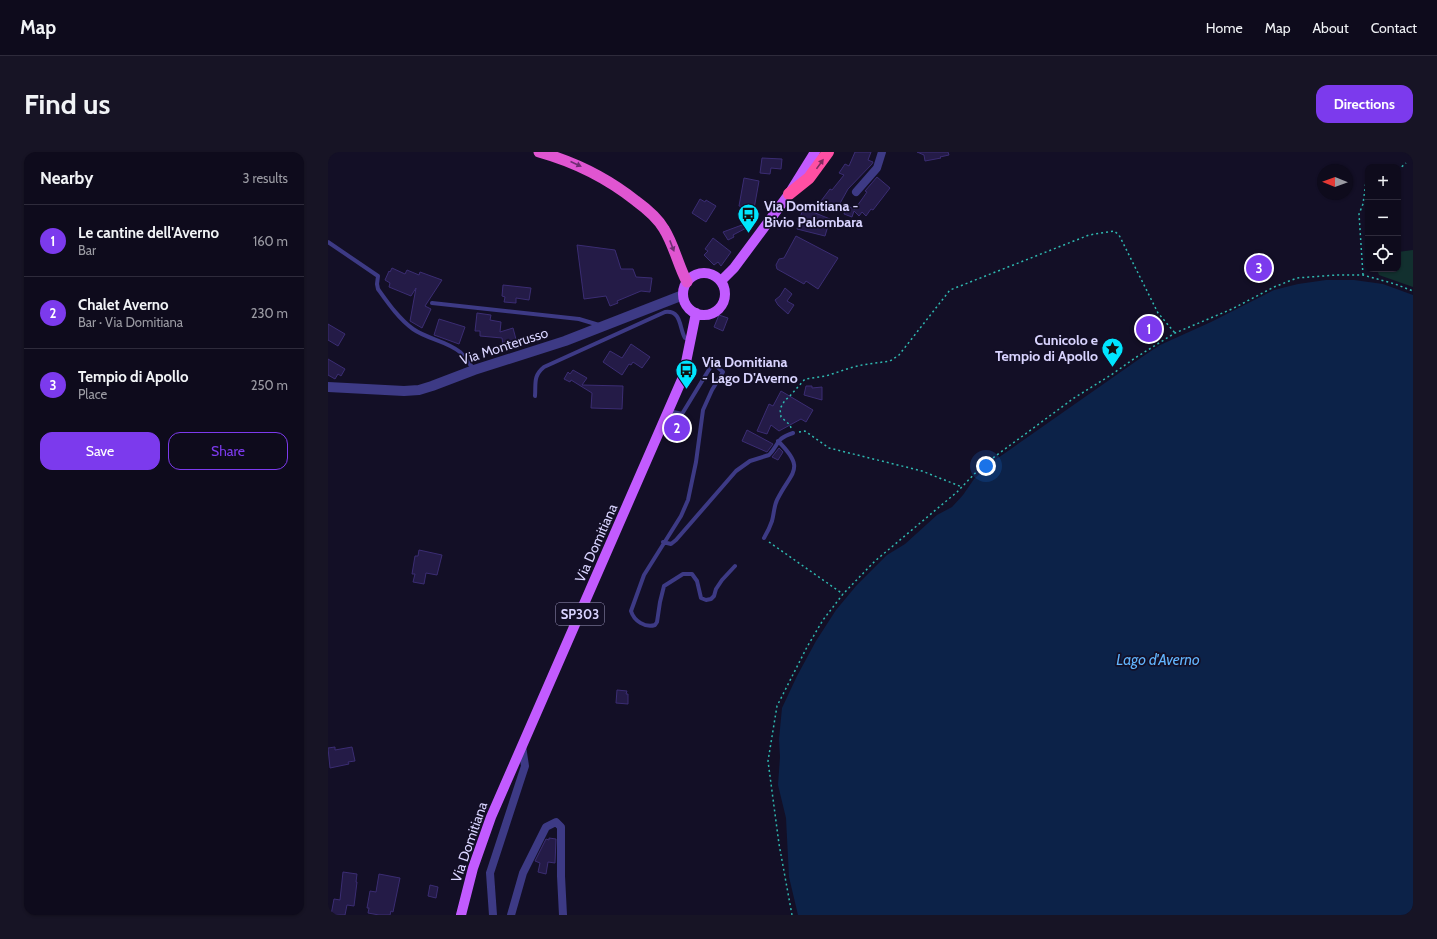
<!DOCTYPE html>
<html lang="en">
<head>
<meta charset="utf-8">
<style>
	:root { --surface:#0e0b1c; --page:#171425; --text:#f1f3f6; --muted:#9b9ba3; --line:#2e2b3b; --accent:#7c3aed }
	body { margin:0; font-family:Cabin,sans-serif; background:var(--page); color:var(--text) }
	.controls { position:absolute; right:12px; top:12px; display:grid; overflow:hidden; border-radius:8px; box-shadow:0 1px 3px #0004 }
	.controls button { width:36px; height:36px; display:grid; place-items:center; padding:0; border:0; border-bottom:1px solid var(--line); background:var(--surface); color:var(--text); font:20px sans-serif }
	.compass { position:absolute; left:989px; top:12px; width:36px; height:36px; border-radius:50%; background:var(--surface); box-shadow:0 1px 3px #0004; rotate:271deg }
	.you { position:absolute; left:658px; top:314px; width:14px; height:14px; margin:-10px; border:3px solid #fff; border-radius:50%; background:#1a73e8; box-shadow:0 0 0 6px #1a73e833 }
	.badge { display:grid; place-items:center; width:26px; height:26px; border-radius:50%; background:var(--accent); color:#fff; font-size:13px; font-weight:700 }
	.pin { position:absolute; translate:-50% -50%; border:2px solid #fff; box-shadow:0 1px 4px #0006 }
	.list { margin:0; padding:0; list-style:none }
	h2 { display:flex; justify-content:space-between; align-items:center; height:52px; margin:0; padding:0 16px; font-size:17px }
	h2 small { font-size:13px; font-weight:400; color:var(--muted) }
	.list li { display:grid; grid-template-columns:26px 1fr auto; gap:12px; align-items:center; box-sizing:border-box; height:72px; padding:0 16px; border-top:1px solid var(--line) }
	.list b { display:block; font-size:15px; white-space:nowrap }
	.list p { margin:0; font-size:13px; white-space:nowrap; color:var(--muted) }
	.list em { font-size:13px; font-style:normal; color:var(--muted) }
	.actions { display:flex; gap:8px; padding:12px 16px }
	.actions a { flex:1; padding:9px 0; border:1px solid var(--accent); border-radius:12px; text-align:center; font-size:14px; color:var(--accent) }
	.actions .main { background:var(--accent); color:#fff }
	.icon { flex:none; width:22px; height:22px; fill:none; stroke:currentColor; stroke-width:2; stroke-linecap:round; stroke-linejoin:round }
	.map { position:relative; flex:none; width:1085px; height:763px; overflow:hidden; border-radius:12px }
	header { display:flex; align-items:center; gap:24px; box-sizing:border-box; height:56px; padding:0 20px; background:var(--surface); border-bottom:1px solid var(--line) }
	header strong { font-size:19px }
	nav { display:flex; gap:22px; margin-inline-start:auto; font-size:14px }
	.intro { display:flex; align-items:center; justify-content:space-between; box-sizing:border-box; height:96px; padding:0 24px }
	h1 { margin:0; font-size:28px }
	.button { padding:10px 18px; border-radius:12px; background:var(--accent); color:#fff; font-size:14px; font-weight:700 }
	main { display:flex; gap:24px; padding:0 24px }
	aside { flex:1; background:var(--surface); border-radius:12px; box-shadow:0 1px 3px #0004 }
	.map>svg:first-child { display:block }
	.green { fill:#12302f }
	.water { fill:#0c2248 }
	.building { fill:#241b47; stroke:#3b2d73 }
	.lines { fill:none; stroke-linecap:round; stroke-linejoin:round }
	.path { stroke:#2fb8b0; stroke-width:1.5; stroke-dasharray:2 3; stroke-linecap:butt }
	.service { stroke:#3d3a85; stroke-width:4 }
	.minor { stroke:#3d3a85; stroke-width:8 }
	.tertiary { stroke:#3d3a85; stroke-width:10 }
	.primary { stroke:#c25bff; stroke-width:10 }
	.trunk { stroke:#e055d1; stroke-width:11 }
	.motorway { stroke:#ff4fa3; stroke-width:12 }
	.oneway { fill:#6f2e73 }
	.oneway2 { fill:#7d2c5e }
	.labels { text-anchor:middle; dominant-baseline:central; stroke-width:3.5; stroke-linejoin:round; paint-order:stroke }
	.shield { fill:#130f26; stroke:#9e99be; stroke-width:1 }
	.shield-label { font-size:13px; font-weight:bold; fill:#d9d4ff }
	.poi-label { font-size:14px; font-weight:bold; fill:#d9d4ff; stroke:#130f26; text-anchor:start }
	.street-label { font-size:14px; fill:#d9d4ff; stroke:#130f26 }
	.water-label { font-size:15px; font-style:italic; fill:#62b6ff; stroke:#130f26 }
</style>
</head>
<body>
<header>
<strong>Map</strong>
<nav><a>Home</a><a>Map</a><a>About</a><a>Contact</a></nav>
</header>
<div class="intro"><h1>Find us</h1><a class="button">Directions</a></div>
<main>
<aside>
<h2>Nearby<small>3 results</small></h2>
<ul class="list">
<li><span class="badge">1</span><div><b>Le cantine dell'Averno</b><p>Bar</p></div><em>160 m</em></li>
<li><span class="badge">2</span><div><b>Chalet Averno</b><p>Bar · Via Domitiana</p></div><em>230 m</em></li>
<li><span class="badge">3</span><div><b>Tempio di Apollo</b><p>Place</p></div><em>250 m</em></li>
</ul>
<div class="actions"><a class="main">Save</a><a>Share</a></div>
</aside>
<div class="map">
<svg width="1085" height="763" viewBox="0 0 1085 763">
	<rect width="100%" height="100%" fill="#130f26"/>
	<path class="green" d="M1085,98V135L1051,123L1049,117H1070V100Z"/>
	<path class="water" d="M998,128H1026L1055,132L1085,143V763H470L461,725L458,666L450,633L452,605L451,587L454,556L469,524L488,489L508,458L528,434L559,403L577,392L609,363L624,355L635,343L646,327L667,308L814,205L832,193L883,170L946,138L970,132Z"/>
	<path class="building" d="M527,0H543L540,8L545,10L544,12L520,37L510,55L505,52L504,55L493,49L502,37L504,38L516,23L511,21L517,12L521,14Z
		M589,0H620L621,3L612,5L613,6L597,9L596,3Z
		M434,6L454,7L453,17L443,16L442,22L432,21Z
		M549,25L562,36L545,58L543,57L538,64L534,60L531,64L526,59L524,65L516,62L519,54L527,57L539,40L537,39Z
		M416,26L431,29L426,57L411,54Z
		M372,47L377,50L378,48L388,54L378,70L364,61Z
		M475,56L502,67L497,84L469,77Z
		M422,70L424,73L405,83L406,85L400,88L395,80Z
		M468,84L510,106L490,137L478,129L476,132L449,117L448,113L451,107L456,106Z
		M385,86L403,100L393,114L390,110L386,113L376,103L380,99L377,97Z
		M249,93L287,98L293,117H305L308,125L324,126L322,140L313,139L289,149L290,151L282,154L278,144L256,147Z
		M64,116L77,122L79,118L91,123L92,120L114,128L97,154L103,157L94,176L82,169L88,136L83,144L61,135L62,131L57,128L61,119L62,120Z
		M175,133L203,136L201,148L188,146V151L176,150L177,145L174,144Z
		M457,136L464,142L459,149L466,153L460,162L450,153L447,148L452,144Z
		M149,161L163,163L162,168L173,170L172,180L185,176L190,195L181,198L180,191L175,192L174,186L152,184V179H147Z
		M391,163L400,166L395,179L386,175Z
		M111,167L137,175L131,192L106,183Z
		M0,172L17,182L10,194L0,188Z
		M303,192L322,205L314,216L305,210L303,213L301,212L294,223L275,210L282,199L294,206Z
		M0,207L17,217L13,224L10,222L7,227L0,223Z
		M245,218L259,226L254,233L295,234L294,257L263,256L264,241L243,228L242,230L236,227L240,220L242,222Z
		M478,234H484V236L494,235V248L476,243Z
		M453,239L485,258L478,270L473,267L451,279L443,273L439,282L429,279L441,252L445,254Z
		M419,278L445,292L439,300L414,289Z
		M451,296L455,300L450,308L444,305Z
		M91,398L114,403L109,423L98,421L96,432L85,430L87,422H84L87,404H90Z
		M289,538L299,539L298,542H300V552L288,551Z
		M7,595V598L24,595L27,609L20,610L21,612L2,616L0,596Z
		M221,686L228,687L227,711L220,710L218,722L210,720L212,711L207,709L218,687L221,688Z
		M15,720L29,722L28,730H29L26,754L19,753L17,763H3L6,747L12,748Z
		M51,722L72,726L65,760L63,759L62,763H51L40,761L41,756H39L42,739L48,740Z
		M102,733L110,735L108,746L100,744Z"/>
	<g class="lines">
		<path class="path" d="M1070,18L1078,11
			M1035,123L1031,62L1035,52L1038,29L1040,28
			M463,276L462,273L453,265L452,257L457,248L460,246L477,227L498,224L522,216L534,213L562,209L571,203L622,138L761,83L786,79L791,83L830,161L847,181
			M471,280L477,279L501,296L594,319L634,335
			M441,390L515,442
			M464,763L451,692L440,609L449,554L479,495L495,468L515,442L547,409L629,340L654,314L746,246L783,223L807,206L847,181L904,157L946,135L969,126L1008,123H1035L1067,132L1085,139"/>
		<path class="service" d="M0,90L50,124L49,132L50,137C60,151 71,167 85,177C99,187 119,189 132,200C137,205 141,212 146,217
			M104,151L251,167L271,173
			M207,244C208,231 205,224 216,215L337,160C354,158 351,176 357,186L362,188
			M341,259L354,262L385,211L395,220L384,238L375,258L368,310L360,348L353,364L316,423L303,459C306,469 317,476 327,473L329,470L332,450L336,434L355,422H364L369,429L373,446L378,448L383,447L386,444L388,437L394,428L407,414
			M436,386C439,381 442,375 444,369C446,362 446,354 449,348C463,319 479,318 450,289
			M335,390L343,392L348,388L408,319L422,309L441,303C452,291 447,287 465,281"/>
		<path class="minor" d="M528,40L549,16L554,0
			M165,763L162,721L197,614L194,594
			M183,763L195,721L218,675L228,670L233,675V724L235,763"/>
		<path class="tertiary" d="M0,235L76,239L91,238L104,234L146,218L237,189L355,143"/>
		<path class="primary" d="M355 142a21 21 0 1 1 42 0a21 21 0 1 1-42 0Z
			M393,129L406,116L461,42L487,0
			M133,763L145,716L163,665L355,225L368,161"/>
		<path class="trunk" d="M211,0C247,10 279,26 308,49C319,57 329,65 336,77C346,93 350,113 359,130"/>
		<path class="motorway" d="M461,42L481,26L500,0"/>
	</g>
	<defs><path id="oneway-solid" d="M-6-.8H1V-3.2L6.5 0L1 3.2V.8H-6Z"/></defs>
	<g class="oneway">
		<use href="#oneway-solid" transform="translate(248 12) rotate(24)"/>
		<use href="#oneway-solid" transform="translate(344 94) rotate(69)"/>
	</g>
	<use class="oneway2" href="#oneway-solid" transform="translate(492 12) rotate(-54)"/>
	<defs>
		<symbol id="bus-pin" viewBox="-11 -11 22 30"><path d="M0 17L-7.5 6A9.5 9.5 0 1 1 7.5 6Z" fill="#00e5ff" stroke="#130f26"/><path d="M-5-6H5V4H4V6H2V4H-2V6H-4V4H-5ZM-3.5-4V0h7V-4ZM-3.5 1.2v1.5H-2V1.2ZM2 1.2v1.5H3.5V1.2Z" fill="#111"/></symbol>
		<symbol id="sight-pin" viewBox="-11 -11 22 30"><path d="M0 17L-7.5 6A9.5 9.5 0 1 1 7.5 6Z" fill="#00e5ff" stroke="#130f26"/><path d="M0-6L1.8-2.2L6-1.7L2.9 1.2L3.7 5.4L0 3.3L-3.7 5.4L-2.9 1.2L-6-1.7L-1.8-2.2Z" fill="#111"/></symbol>
	</defs>
	<g fill-rule="evenodd">
		<use href="#bus-pin" x="408" y="50" width="25" height="34"/>
		<use href="#sight-pin" x="772" y="184" width="25" height="34"/>
		<use href="#bus-pin" x="346" y="206" width="25" height="34"/>
	</g>
	<g class="labels">
		<rect class="shield" x="228" y="451" width="48" height="22" rx="3"/>
		<g class="shield-label">
			<text x="252" y="462">SP303</text>
		</g>
		<g class="poi-label">
			<text x="436" y="54">Via Domitiana -<tspan x="436" dy="16">Bivio Palombara</tspan></text>
			<text x="770" y="188" text-anchor="end">Cunicolo e<tspan x="770" dy="16">Tempio di Apollo</tspan></text>
			<text x="374" y="210">Via Domitiana<tspan x="374" dy="16">- Lago D'Averno</tspan></text>
		</g>
		<g class="street-label">
			<text transform="translate(176 194) rotate(-18)">Via Monterusso</text>
			<text transform="translate(268 391) rotate(-66)">Via Domitiana</text>
			<text transform="translate(141 690) rotate(-71)">Via Domitiana</text>
		</g>
		<g class="water-label">
			<text x="830" y="508">Lago d'Averno</text>
		</g>
	</g>
</svg>
<div class="controls">
<button>+</button>
<button>−</button>
<button><svg class="icon" aria-label="locate" viewBox="0 0 24 24"><circle cx="12" cy="12" r="6"/><path d="M12 2v4M12 18v4M2 12h4M18 12h4"/></svg></button>
</div>
<svg class="compass" viewBox="-18 -18 36 36"><path d="M0-13l5 13h-10z" fill="#e53935"/><path d="M0 13l5-13h-10z" fill="#9b9ba3"/></svg>
<div class="you"></div>
<div class="pin badge" style="left:821px;top:177px">1</div>
<div class="pin badge" style="left:349px;top:276px">2</div>
<div class="pin badge" style="left:931px;top:116px">3</div>
</div>
</main>
</body>
</html>
